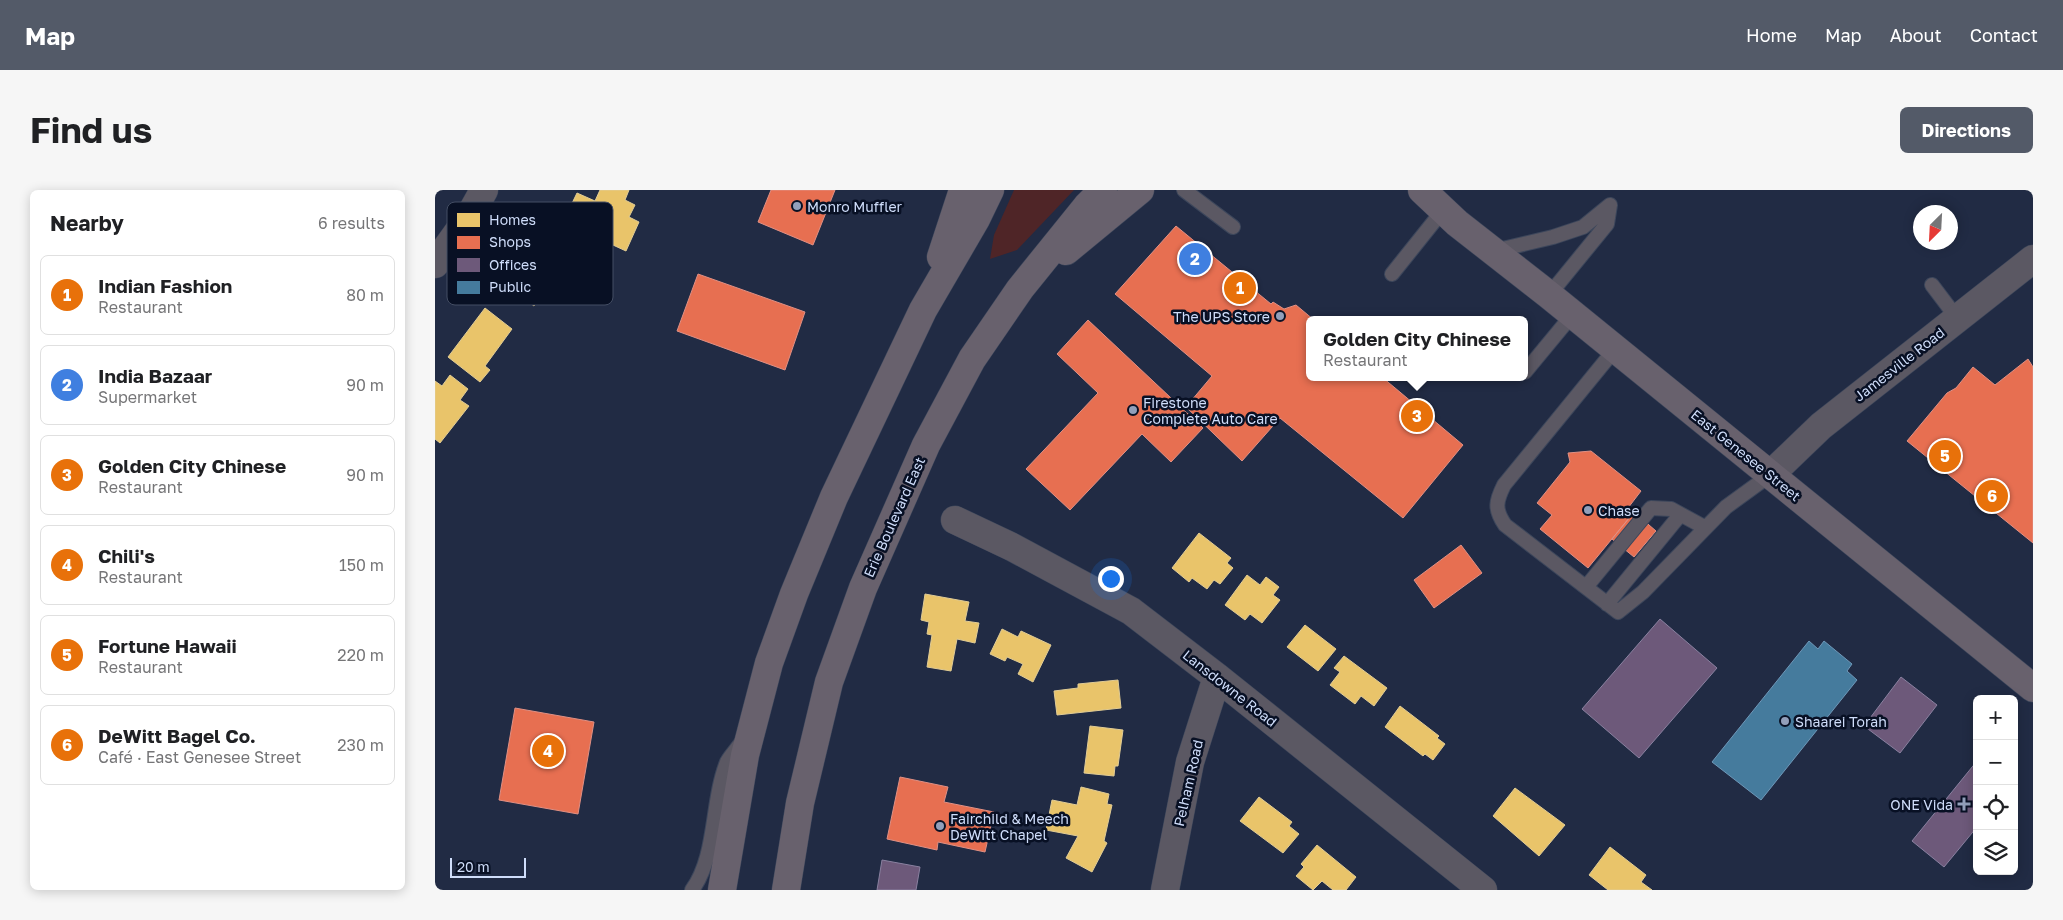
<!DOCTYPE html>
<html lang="en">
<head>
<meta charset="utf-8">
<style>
	:root { --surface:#fff; --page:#f6f6f6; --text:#202124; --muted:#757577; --line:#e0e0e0; --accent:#535a68 }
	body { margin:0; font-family:"Golos Text",sans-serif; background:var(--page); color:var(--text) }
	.controls { position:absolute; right:15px; bottom:15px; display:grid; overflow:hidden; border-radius:8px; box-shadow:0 2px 12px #0003 }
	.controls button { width:45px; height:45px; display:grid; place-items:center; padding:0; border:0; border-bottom:1px solid var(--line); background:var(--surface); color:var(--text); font:25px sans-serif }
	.compass { position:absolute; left:1478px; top:15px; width:45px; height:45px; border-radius:50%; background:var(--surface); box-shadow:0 2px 12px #0003; rotate:204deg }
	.scale { position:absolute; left:15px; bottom:12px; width:76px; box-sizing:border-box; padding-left:5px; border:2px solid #cfddfa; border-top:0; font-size:14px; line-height:18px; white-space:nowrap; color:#cfddfa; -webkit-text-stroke:4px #081024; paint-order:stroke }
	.you { position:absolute; left:675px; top:388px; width:18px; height:18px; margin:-12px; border:4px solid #fff; border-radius:50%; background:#1a73e8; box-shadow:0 0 0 8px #1a73e833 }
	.badge { display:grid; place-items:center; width:32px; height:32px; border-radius:50%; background:var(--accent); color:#fff; font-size:16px; font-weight:700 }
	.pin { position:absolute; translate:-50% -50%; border:2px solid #fff; box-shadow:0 1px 5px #0006 }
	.popup { position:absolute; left:871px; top:126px; width:222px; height:65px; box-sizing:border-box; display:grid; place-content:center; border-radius:8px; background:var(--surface); filter:drop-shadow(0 1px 4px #0005); font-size:16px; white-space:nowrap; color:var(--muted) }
	.popup b { font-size:19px; color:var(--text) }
	.popup::after { content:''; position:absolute; left:50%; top:100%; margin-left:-10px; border:10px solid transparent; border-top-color:var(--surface) }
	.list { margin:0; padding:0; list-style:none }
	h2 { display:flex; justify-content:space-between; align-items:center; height:65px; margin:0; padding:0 20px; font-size:21px }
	h2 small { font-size:16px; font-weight:400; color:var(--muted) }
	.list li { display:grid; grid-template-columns:32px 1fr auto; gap:15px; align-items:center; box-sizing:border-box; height:80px; margin:0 10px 10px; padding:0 10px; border:1px solid var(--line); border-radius:8px }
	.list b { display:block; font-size:19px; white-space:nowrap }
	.list p { margin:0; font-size:16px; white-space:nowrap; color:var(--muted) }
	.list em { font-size:16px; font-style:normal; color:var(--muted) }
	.icon { flex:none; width:28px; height:28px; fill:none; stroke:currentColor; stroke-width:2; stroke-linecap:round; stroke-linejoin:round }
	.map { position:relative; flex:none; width:1598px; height:700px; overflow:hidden; border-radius:8px }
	header { display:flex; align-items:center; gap:30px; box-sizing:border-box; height:70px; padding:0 25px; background:var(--accent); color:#fff }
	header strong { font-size:24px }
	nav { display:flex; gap:28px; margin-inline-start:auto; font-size:18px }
	.intro { display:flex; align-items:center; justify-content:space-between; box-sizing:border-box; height:120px; padding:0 30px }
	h1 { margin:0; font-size:35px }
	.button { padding:12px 22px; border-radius:8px; background:var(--accent); color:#fff; font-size:18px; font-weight:700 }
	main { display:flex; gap:30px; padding:0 30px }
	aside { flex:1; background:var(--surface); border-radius:8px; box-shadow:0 2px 12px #0003 }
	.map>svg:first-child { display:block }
	.green { fill:#4f2527 }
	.homes { fill:#e9c46a; stroke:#e1cc95 }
	.shops { fill:#e76f51; stroke:#e09084 }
	.offices { fill:#6d597a; stroke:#8a81a0 }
	.public { fill:#457b9d; stroke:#6e98b9 }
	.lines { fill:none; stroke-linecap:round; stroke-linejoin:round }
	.service-casing { stroke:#3c465b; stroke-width:16 }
	.minor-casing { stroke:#3c465b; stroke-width:29 }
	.tertiary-casing { stroke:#3c465b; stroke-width:29 }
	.primary-casing { stroke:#3c465b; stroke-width:29 }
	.service { stroke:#5b5863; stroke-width:14 }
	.minor { stroke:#5b5863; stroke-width:28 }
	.tertiary { stroke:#5b5863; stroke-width:28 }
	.primary { stroke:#68616d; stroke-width:28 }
	.poi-dot { fill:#929fba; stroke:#081024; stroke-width:2 }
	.labels { text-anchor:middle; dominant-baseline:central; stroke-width:5; stroke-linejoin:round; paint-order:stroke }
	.poi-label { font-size:14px; fill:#cfddfa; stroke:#081024; text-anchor:start }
	.street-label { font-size:14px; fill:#cfddfa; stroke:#081024 }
	.key { fill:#081024; stroke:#444e64; stroke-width:1 }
	.key-label { font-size:14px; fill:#cfddfa }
</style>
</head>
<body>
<header>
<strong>Map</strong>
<nav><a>Home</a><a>Map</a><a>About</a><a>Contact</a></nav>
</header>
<div class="intro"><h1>Find us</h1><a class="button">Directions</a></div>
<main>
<aside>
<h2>Nearby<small>6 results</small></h2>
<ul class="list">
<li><span class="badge" style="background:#e8710a">1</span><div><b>Indian Fashion</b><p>Restaurant</p></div><em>80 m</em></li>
<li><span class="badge" style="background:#3f7fe0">2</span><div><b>India Bazaar</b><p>Supermarket</p></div><em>90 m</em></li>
<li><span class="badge" style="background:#e8710a">3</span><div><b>Golden City Chinese</b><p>Restaurant</p></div><em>90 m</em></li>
<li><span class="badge" style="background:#e8710a">4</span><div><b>Chili's</b><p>Restaurant</p></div><em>150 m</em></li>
<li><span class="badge" style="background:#e8710a">5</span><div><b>Fortune Hawaii</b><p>Restaurant</p></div><em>220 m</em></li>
<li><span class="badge" style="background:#e8710a">6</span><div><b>DeWitt Bagel Co.</b><p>Café · East Genesee Street</p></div><em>230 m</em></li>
</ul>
</aside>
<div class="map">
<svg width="1598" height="700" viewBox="0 0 1598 700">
	<rect width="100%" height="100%" fill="#212b44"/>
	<path class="green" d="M579,0H639L582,60L555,69L559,45Z"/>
	<path class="homes" d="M165,0H194L190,10L200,15L194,27L204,32L191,61L128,32L142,3L160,11Z
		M103,56L129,76L99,116L72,95Z
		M50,118L77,139L50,176L55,180L45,192L13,167Z
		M15,185L33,199L25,210L34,216L5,253L0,249V191L7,196Z
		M764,343L796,368L792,373L798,378L785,394L779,390L772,399L757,388L754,392L737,378Z
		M812,385L825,395L831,387L844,397L838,405L845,410L827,433L815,424L810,430L790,415Z
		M490,404L534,412L530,431L544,433L540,453L522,449L516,481L492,477L497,445L492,444L494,432L486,430Z
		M870,435L901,459L883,481L852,457Z
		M567,439L583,447L586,441L616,455L598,492L583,484L588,474L572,467L570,471L555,464Z
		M909,466L952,498L939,516L926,506L920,514L895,495L905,482L899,478Z
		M683,490L686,518L622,525L619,501L643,498V494Z
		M965,516L1004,546L1002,548L1010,554L998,570L990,564L988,566L950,537Z
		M655,536L688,540L683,576H680L679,586L649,583Z
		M646,597L674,604L672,614L677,615L669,651L672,653L657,682L631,668L643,646L611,640L617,610L642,615Z
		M1080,598L1130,635L1104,666L1058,626Z
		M824,607L857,632L854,636L864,644L848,663L805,631Z
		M882,655L921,687L911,700H898L887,691L878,700L861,686L869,677L866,674Z
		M1175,657L1211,685L1206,692L1217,700H1173L1154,685Z"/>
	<path class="shops" d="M336,0H400L378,55L323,32Z
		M741,36L836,114L838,112L849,119L861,115L879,130H874V187H947L1028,255L968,328L845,228L807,271L751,217L777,186L680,104Z
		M263,84L370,122L350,180L242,141Z
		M653,130L768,238L736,272L707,244L635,320L591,279L663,203L622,164Z
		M1593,169L1598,177V353L1472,251L1512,203L1521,198L1538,177L1560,195Z
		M1156,261L1206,301L1193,318L1199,322L1153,378L1105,339L1117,325L1102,313L1135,272L1133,263Z
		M1199,322L1221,341L1199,367L1177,349Z
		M1026,355L1047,383L999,418L979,390Z
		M80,518L159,532L143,624L64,610Z
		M465,587L513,597L509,612L559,622L550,662L503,652L502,660L452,649Z"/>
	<path class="offices" d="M1225,429L1282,478L1204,568L1147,519Z
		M1466,487L1502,515L1465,563L1429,536Z
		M1542,571V637L1509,677L1477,651Z
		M447,670L485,677L481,700H442Z"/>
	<path class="public" d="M1374,451L1383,459L1389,451L1417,474L1412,481L1422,490L1326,610L1277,572Z"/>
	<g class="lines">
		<defs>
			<path id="service" d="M749,0L798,37
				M1059,61L1118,47L1148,37L1175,15
				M957,84L1005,24
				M1497,95L1522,128
				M1114,105L1172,34L1175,15
				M1181,158L1069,295C1061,311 1059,319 1070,335L1183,422L1208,402L1291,317L1335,285
				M1090,182L1138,124
				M1151,397L1216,318L1236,319L1269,337
				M1172,414L1245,325
				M257,700C282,666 276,612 292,572C295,566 302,559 306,553"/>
			<path id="minor" d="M0,74L34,27L49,0
				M520,330L577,357L696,421L782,487L1048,700
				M730,700L755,572L782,487"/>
			<path id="tertiary" d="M1335,285L1386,236L1598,69"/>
			<path id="primary" d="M987,0L1022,33L1114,105L1598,498
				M631,61L705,0
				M506,67L528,0
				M287,700L310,565L334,473L359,404L399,307L488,120L541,29L555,0
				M351,700L365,613L394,492L428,398L491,255L537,169L585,99L652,16L668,0"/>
		</defs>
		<use href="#service" class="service-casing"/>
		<use href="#minor" class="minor-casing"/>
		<use href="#tertiary" class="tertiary-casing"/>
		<use href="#primary" class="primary-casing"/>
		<use href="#service" class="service"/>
		<use href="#minor" class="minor"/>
		<use href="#tertiary" class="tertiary"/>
		<use href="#primary" class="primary"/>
	</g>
	<g class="poi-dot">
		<circle cx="362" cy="16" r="5"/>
		<circle cx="845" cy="126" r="5"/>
		<circle cx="698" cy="220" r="5"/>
		<circle cx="1153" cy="320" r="5"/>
		<circle cx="1350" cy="531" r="5"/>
		<path d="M1526.5 606.5h5v5h5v5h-5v5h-5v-5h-5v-5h5z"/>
		<circle cx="505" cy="636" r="5"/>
	</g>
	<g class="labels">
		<g class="poi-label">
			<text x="372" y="16">Monro Muffler</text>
			<text x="835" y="126" text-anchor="end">The UPS Store</text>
			<text x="708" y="212">Firestone<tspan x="708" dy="16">Complete Auto Care</tspan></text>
			<text x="1163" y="320">Chase</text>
			<text x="1360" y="531">Shaarei Torah</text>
			<text x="1518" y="614" text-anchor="end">ONE Vida</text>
			<text x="515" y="628">Fairchild &amp; Meech<tspan x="515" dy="16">DeWitt Chapel</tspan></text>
		</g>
		<g class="street-label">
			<text transform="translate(1464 174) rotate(-38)">Jamesville Road</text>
			<text transform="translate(1311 265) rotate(39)">East Genesee Street</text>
			<text transform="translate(459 327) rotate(-66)">Erie Boulevard East</text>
			<text transform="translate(795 498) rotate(38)">Lansdowne Road</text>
			<text transform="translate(753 593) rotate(-77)">Pelham Road</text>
		</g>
	</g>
	<rect x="12" y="12" width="166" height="103" rx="8" class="key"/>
	<rect x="22" y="23" width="23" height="14" fill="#e9c46a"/>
	<rect x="22" y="46" width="23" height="13" fill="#e76f51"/>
	<rect x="22" y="68" width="23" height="14" fill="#6d597a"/>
	<rect x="22" y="91" width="23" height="13" fill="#457b9d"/>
	<g class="key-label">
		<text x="54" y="35">Homes</text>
		<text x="54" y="57">Shops</text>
		<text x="54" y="80">Offices</text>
		<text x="54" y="102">Public</text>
	</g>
</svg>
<div class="controls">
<button>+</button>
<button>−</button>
<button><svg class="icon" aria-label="locate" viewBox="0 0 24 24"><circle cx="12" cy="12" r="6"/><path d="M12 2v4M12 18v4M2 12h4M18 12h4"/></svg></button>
<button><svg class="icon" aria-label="layers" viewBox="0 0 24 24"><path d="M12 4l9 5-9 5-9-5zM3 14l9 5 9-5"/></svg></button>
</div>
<svg class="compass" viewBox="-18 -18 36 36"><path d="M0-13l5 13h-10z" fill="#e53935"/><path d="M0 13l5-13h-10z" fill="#757577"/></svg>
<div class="scale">20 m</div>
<div class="you"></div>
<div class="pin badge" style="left:805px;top:98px;background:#e8710a">1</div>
<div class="pin badge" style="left:760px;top:69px;background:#3f7fe0">2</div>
<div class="pin badge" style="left:982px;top:226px;background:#e8710a">3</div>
<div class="popup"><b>Golden City Chinese</b>Restaurant</div>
<div class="pin badge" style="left:113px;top:561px;background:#e8710a">4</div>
<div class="pin badge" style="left:1510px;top:266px;background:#e8710a">5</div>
<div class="pin badge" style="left:1557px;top:306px;background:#e8710a">6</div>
</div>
</main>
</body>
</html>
